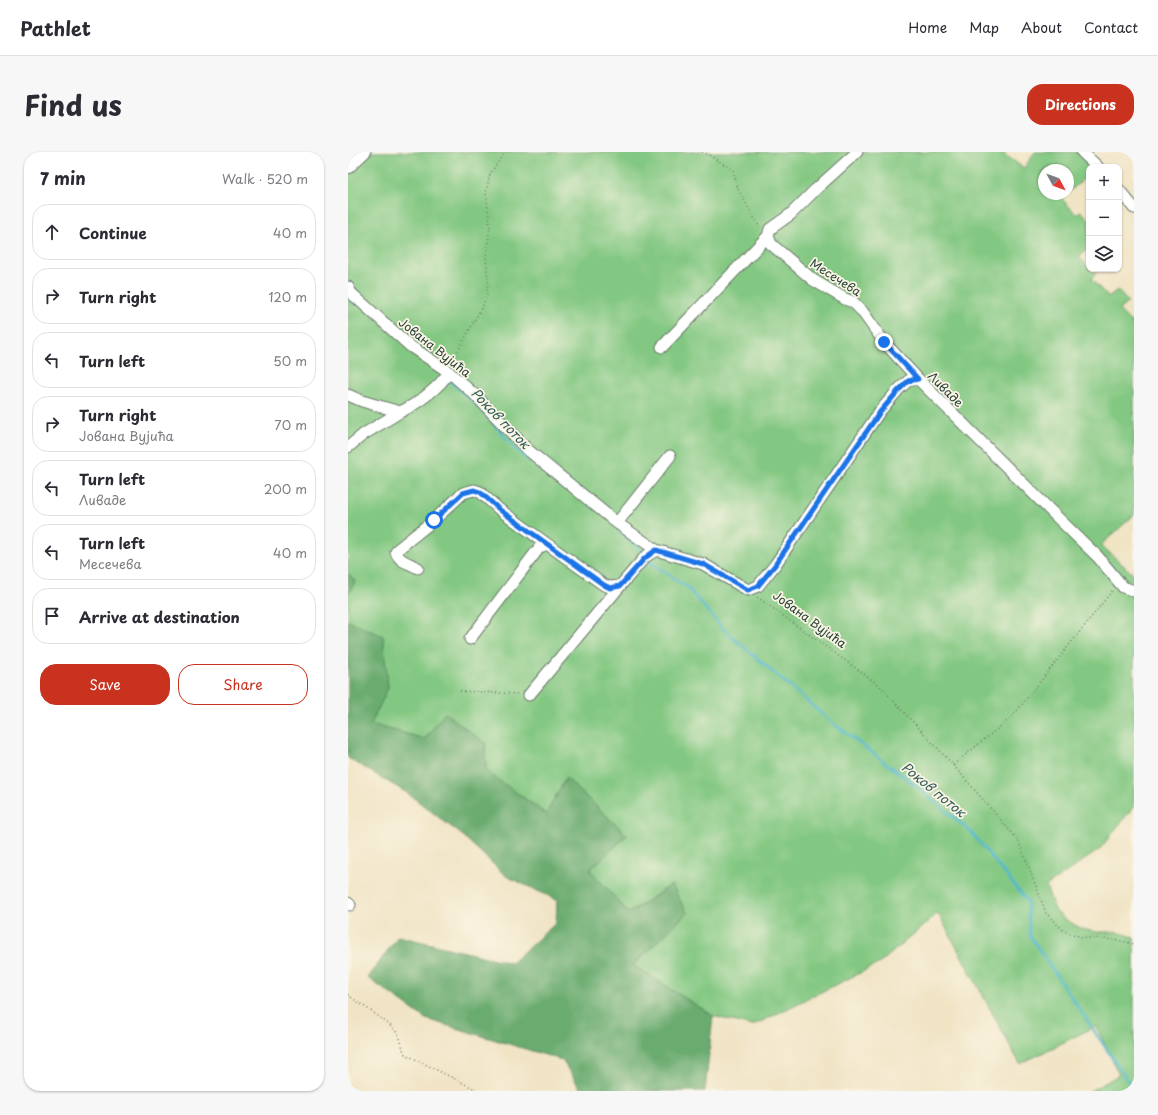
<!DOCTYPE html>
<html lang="en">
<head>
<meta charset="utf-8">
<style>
	:root { --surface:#fff; --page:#f7f7f7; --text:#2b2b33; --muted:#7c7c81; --line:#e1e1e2; --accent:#c8321e }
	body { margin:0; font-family:"Playpen Sans",sans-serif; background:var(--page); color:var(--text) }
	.controls { position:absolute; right:12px; top:12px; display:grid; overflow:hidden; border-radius:8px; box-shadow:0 1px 3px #0004 }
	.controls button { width:36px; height:36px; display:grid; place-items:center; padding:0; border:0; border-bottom:1px solid var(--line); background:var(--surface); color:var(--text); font:20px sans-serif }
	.compass { position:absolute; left:690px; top:12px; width:36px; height:36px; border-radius:50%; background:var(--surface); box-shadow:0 1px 3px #0004; rotate:131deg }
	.stop { position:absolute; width:12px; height:12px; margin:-9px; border:3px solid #1a73e8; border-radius:50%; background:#fff }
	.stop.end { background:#1a73e8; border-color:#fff; box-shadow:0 1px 4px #0008 }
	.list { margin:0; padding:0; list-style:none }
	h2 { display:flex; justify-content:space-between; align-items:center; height:52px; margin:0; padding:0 16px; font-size:17px }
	h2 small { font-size:13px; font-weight:400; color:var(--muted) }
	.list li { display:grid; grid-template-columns:26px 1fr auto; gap:12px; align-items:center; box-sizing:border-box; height:56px; margin:0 8px 8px; padding:0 8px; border:1px solid var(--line); border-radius:16px }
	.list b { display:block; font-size:15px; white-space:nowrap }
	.list p { margin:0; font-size:13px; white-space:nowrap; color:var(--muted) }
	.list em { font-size:13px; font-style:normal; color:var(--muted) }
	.actions { display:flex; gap:8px; padding:12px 16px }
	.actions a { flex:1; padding:9px 0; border:1px solid var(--accent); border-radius:16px; text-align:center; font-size:14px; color:var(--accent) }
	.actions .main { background:var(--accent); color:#fff }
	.icon { flex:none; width:22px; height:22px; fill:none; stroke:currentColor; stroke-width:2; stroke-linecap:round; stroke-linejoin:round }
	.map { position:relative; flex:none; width:786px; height:939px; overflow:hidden; border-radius:16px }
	header { display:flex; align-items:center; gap:24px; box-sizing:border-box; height:56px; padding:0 20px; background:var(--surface); border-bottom:1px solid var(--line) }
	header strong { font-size:19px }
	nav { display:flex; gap:22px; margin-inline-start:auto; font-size:14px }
	.intro { display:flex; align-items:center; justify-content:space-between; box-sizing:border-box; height:96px; padding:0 24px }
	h1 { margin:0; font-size:28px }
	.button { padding:10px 18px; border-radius:16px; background:var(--accent); color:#fff; font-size:14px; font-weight:700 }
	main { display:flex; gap:24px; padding:0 24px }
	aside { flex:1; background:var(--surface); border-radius:16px; box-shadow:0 1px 3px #0004 }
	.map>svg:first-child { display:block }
	.green { fill:#83c882; stroke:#51825b }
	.forest { fill:#6aac70; stroke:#447452 }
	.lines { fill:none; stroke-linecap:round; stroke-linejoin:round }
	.stream { stroke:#51b9cf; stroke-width:2.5 }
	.minor-casing { stroke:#687767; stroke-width:13 }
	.path { stroke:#687767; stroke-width:1.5; stroke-dasharray:1 3; stroke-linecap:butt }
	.minor { stroke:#fff; stroke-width:11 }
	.route { stroke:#1a73e8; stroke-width:5 }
	.labels { text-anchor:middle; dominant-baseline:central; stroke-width:3.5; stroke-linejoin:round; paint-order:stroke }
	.street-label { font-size:12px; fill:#1f3d34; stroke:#fcf5e5 }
	.water-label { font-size:13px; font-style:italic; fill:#2c5c5b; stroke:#fcf5e5 }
</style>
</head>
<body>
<header>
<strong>Pathlet</strong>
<nav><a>Home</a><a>Map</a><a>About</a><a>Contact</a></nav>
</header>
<div class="intro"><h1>Find us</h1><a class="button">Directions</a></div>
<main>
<aside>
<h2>7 min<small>Walk · 520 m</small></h2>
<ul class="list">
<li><svg class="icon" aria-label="ahead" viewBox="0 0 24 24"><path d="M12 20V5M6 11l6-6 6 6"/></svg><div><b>Continue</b></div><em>40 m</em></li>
<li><svg class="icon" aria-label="right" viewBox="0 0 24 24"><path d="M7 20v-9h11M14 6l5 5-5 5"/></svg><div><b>Turn right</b></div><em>120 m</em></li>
<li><svg class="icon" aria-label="left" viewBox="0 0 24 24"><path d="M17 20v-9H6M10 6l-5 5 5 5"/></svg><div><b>Turn left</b></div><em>50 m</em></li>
<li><svg class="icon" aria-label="right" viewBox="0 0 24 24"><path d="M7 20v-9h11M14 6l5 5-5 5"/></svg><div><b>Turn right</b><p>Јована Вујића</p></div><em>70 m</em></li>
<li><svg class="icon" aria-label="left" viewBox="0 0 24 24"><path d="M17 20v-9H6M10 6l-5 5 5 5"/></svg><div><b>Turn left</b><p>Ливаде</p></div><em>200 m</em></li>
<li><svg class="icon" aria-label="left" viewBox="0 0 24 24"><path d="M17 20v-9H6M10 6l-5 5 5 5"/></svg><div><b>Turn left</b><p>Месечева</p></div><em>40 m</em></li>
<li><svg class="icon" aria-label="arrive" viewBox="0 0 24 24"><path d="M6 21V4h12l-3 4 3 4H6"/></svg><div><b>Arrive at destination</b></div></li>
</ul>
<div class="actions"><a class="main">Save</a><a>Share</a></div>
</aside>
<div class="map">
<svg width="786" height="939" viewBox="0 0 786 939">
	<rect width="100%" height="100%" fill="#fcf5e5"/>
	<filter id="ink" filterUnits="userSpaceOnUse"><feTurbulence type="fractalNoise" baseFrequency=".025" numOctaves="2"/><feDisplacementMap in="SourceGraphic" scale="8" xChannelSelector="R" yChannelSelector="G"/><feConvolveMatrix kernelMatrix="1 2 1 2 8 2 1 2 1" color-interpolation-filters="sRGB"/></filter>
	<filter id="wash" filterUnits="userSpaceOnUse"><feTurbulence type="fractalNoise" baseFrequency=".012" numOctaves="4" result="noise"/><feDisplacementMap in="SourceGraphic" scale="16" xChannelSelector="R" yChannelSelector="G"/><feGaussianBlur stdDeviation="0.9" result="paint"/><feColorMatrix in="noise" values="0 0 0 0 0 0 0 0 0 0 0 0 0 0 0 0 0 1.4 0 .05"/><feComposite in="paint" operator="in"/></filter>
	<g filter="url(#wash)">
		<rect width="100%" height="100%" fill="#f0e4c5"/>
		<path class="green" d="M0,0H653L676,16L687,0H729L745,15H741V22L720,41V18H696V42H719L714,47L728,62L733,59L741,67V96L731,105L741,115V117H743L748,122L743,127L760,145L769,138L780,150L771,158L786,173V363L753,393L786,423V654L751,698L698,734L707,758L715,766L734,777L748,780H769L786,785V939H742L771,923L748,874L672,912L590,761L532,811L404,874L365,864L285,813L339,761L323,733L281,761L242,718L278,683L218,626L198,662L138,619L137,591L97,561L77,587L22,572L40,536L35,485L0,469V443L7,429L0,421Z"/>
		<path class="forest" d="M0,421L7,429L0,443Z
			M0,469L35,484L40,536L23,572L77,587L97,561L137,591L138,619L198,662L218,626L279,683L242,718L281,761L324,733L339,761L285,813L365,864L357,939H234L214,908L78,867L20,826L50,784L163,811L208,771L209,748L158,724L114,683L59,641L0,606Z"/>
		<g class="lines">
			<path class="stream" d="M0,144L2,148L8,152
				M100,228L127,251L170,300L199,321
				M270,378L294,399
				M302,410L339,435L376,478L482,569L571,636L623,680L679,749L682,784L786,938"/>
		</g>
	</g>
	<g filter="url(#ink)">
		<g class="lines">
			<defs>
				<path id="minor" d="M509,0L467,38L443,62L422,77L420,84L423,92L465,128L497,147L505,150L514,159L536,190L570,227
					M734,0L750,15
					M0,16L17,0
					M771,38L786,56
					M0,135L3,141L62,194L101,220L127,243L180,298L269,371L308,398L355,412L400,438L410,434L427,413L532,259L551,237L560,229L570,227L711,367L750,405L775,435L786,439
					M314,195L420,84
					M0,243L14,249L52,260C69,252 91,236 101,220
					M0,295L16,282L52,260
					M269,371L322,304
					M70,416C62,411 51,410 48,400L50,397L86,368L115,341L126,338L132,340L152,358L256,433L262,435L272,434L297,405L308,398
					M122,487L191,396L196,393H201
					M181,543L272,434
					M0,751L2,753"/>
			</defs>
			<use href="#minor" class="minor-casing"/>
			<path class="path" d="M354,0L359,2L385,18L390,37L412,76
				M104,210L135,153L139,142L140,130L138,105L142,75L138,40L142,22L157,0
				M409,445L531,533L605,613L670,688L679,710L698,761L716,779L733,785L769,788L786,792
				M112,539L171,542
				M605,613L664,565L765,438
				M0,843C13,853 44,871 51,884C54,890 54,896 57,902L131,939
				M778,939L786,934"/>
			<use href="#minor" class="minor"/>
		</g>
	</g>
	<g class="lines" filter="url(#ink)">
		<path class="route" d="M86,368L115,341L126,338L132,340L152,358L256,433L262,436L272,434L297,406L308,398L355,412L400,438L410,434L427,413L532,260L551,238L560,229L570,227L536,190"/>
	</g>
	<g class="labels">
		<g class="street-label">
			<text transform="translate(488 125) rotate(33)">Месечева</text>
			<text transform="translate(87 195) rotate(38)">Јована Вујића</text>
			<text transform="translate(598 237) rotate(45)">Ливаде</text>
			<text transform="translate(462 467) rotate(36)">Јована Вујића</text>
		</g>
		<g class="water-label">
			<text transform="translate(153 266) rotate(46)">Роков поток</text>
			<text transform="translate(586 637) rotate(39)">Роков поток</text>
		</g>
	</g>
</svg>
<div class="controls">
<button>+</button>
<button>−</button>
<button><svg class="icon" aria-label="layers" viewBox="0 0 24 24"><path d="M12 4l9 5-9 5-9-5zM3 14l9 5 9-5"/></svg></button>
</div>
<svg class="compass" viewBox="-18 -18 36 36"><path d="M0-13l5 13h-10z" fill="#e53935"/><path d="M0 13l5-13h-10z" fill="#7c7c81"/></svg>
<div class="stop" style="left:86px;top:368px"></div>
<div class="stop end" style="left:536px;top:190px"></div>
</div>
</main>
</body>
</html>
